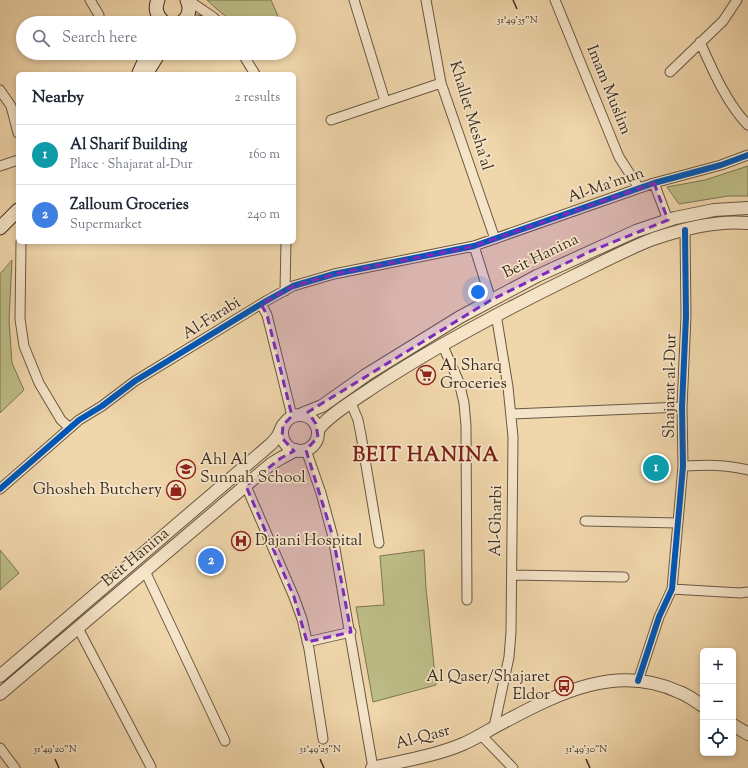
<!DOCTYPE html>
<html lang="en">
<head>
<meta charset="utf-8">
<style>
	:root { --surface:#fff; --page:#f6f6f7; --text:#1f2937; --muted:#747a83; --line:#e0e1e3; --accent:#8f2418 }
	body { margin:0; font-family:"Sorts Mill Goudy",serif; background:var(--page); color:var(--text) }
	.controls { position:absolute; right:12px; bottom:12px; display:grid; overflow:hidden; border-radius:6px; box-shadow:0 2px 6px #0003 }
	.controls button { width:36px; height:36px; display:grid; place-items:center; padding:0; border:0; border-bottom:1px solid var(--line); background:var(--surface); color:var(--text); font:20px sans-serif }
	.you { position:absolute; left:478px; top:292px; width:14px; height:14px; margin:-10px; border:3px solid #fff; border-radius:50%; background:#1a73e8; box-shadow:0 0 0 6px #1a73e833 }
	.badge { display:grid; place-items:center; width:26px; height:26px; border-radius:50%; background:var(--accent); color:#fff; font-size:13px; font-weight:700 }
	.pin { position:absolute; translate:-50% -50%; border:2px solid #fff; box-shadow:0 1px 4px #0006 }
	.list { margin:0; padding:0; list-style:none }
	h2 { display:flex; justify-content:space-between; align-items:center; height:52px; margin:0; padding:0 16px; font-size:17px }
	h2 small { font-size:13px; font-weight:400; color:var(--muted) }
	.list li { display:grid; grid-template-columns:26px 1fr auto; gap:12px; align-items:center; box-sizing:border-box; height:60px; padding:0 16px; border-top:1px solid var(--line) }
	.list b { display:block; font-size:15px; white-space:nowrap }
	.list p { margin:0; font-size:13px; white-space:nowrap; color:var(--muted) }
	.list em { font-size:13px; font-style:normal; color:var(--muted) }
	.icon { flex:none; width:22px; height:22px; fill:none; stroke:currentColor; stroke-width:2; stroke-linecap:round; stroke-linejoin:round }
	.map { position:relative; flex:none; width:748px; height:768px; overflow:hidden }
	.search { position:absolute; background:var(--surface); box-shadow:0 2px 6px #0003; left:16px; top:16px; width:280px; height:44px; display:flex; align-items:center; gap:10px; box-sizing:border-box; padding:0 14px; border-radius:22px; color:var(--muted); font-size:15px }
	.panel { position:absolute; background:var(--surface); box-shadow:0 2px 6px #0003; left:16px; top:72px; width:280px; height:172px; border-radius:6px }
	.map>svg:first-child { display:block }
	.green { fill:#bdbd87; stroke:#7c7654 }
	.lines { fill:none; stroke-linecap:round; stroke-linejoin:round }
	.minor-casing { stroke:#685843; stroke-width:11 }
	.tertiary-casing { stroke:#685843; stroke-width:14 }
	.secondary-casing { stroke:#3b2e20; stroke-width:15 }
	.minor { stroke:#f5e4c8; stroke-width:9 }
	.tertiary { stroke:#f5e4c8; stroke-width:12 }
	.secondary { stroke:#f5e4c8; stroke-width:13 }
	.cycleway-casing { stroke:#f5e4c8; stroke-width:8 }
	.cycleway { stroke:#0057b8; stroke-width:6 }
	.marked { fill:#7b2cbf; fill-opacity:0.2; stroke:#7b2cbf; stroke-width:3; stroke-dasharray:8 5; stroke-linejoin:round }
	.ticks { fill:none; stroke:#3b2e20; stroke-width:1.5 }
	.labels { text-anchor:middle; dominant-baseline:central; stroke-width:3.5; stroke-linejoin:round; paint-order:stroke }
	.street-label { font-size:16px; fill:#3b2e20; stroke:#f5e4c8 }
	.poi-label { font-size:16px; fill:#3b2e20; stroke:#f5e4c8; text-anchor:start }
	.district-label { font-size:20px; font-weight:bold; letter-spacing:1px; fill:#7a1f14; stroke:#f5e4c8 }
	.ticks-label { font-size:10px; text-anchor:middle; fill:#3b2e20; stroke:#f5e4c8; stroke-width:3.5; stroke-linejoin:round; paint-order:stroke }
</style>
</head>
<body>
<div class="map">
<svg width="748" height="768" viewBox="0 0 748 768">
	<rect width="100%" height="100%" fill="#f0d6ab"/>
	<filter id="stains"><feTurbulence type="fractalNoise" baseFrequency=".005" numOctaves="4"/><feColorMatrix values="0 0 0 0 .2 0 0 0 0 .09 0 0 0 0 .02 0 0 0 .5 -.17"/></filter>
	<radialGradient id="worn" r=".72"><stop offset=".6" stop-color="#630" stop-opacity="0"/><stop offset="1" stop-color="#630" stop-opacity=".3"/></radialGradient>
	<path class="green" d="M207,0H271L278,16C239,27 237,28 207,0Z
		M748,166V196H728L679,204L667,187L705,180Z
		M12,260L9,320L12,363L24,390L0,413V274Z
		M0,550L19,573L0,590Z
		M424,550L426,588L436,685L373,702L356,607L384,605L380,556Z"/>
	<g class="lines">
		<defs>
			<path id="minor" d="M90,0L99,15
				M188,0L213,17L219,23
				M354,0L385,101
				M426,0L441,83L495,239
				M555,0L619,157L639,188
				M184,21L197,20L212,23
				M700,42C712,69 727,104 748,125
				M242,53L255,74
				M670,72L723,21L737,0
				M0,90L11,106L18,133
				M331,120L441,83
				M0,166L18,160
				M654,183L668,220
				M21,242L20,319L24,346L39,383L61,420L70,428
				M474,246L491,300
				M285,291L286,242
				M261,304L267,315L292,416
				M442,344L459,382L464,403L466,426L467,600
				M351,403L358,420L361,435L379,543
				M512,414L682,407
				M306,450L321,493L333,537L373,768
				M683,466C705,465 726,464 748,470
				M246,486L294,597L302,619L309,649L323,739
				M0,489L79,420L102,406L135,381L266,301L293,286L334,274L474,246L654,183L721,165L748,155
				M585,521L678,523
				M145,571L225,741
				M512,575L624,577
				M672,589L740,593L748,592
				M78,628L151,767
				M307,642L351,632
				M638,681L659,617L672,589L683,466L682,407L686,316L685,230
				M494,727L509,657L511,632L513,437L508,387L496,314
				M481,735L513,768
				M0,748L15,768"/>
			<path id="tertiary" d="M302,414L322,406L366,375L460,317L537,276L636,231L675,218L714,210L748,208
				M282 433a18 18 0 1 1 36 0a18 18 0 1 1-36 0Z
				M318,430C328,415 362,395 378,384C441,343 508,308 576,275C601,263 627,249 653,239C683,229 716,220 748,223
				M0,676L271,444L278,436L283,425
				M0,694L271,464L281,458L296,450
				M733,725L748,734
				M372,768C402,761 435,756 463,744C477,738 490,729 504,722C559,693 617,663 679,692C688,695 695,701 703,706"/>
			<path id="secondary" d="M158,0C154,9 157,17 165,23
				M180,23C189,18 191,9 187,0
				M139,73L148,53
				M146,74L159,53
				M0,228L18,210"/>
		</defs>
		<use href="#minor" class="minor-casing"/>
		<use href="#tertiary" class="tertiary-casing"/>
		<use href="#secondary" class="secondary-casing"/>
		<use href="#minor" class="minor"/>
		<use href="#tertiary" class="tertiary"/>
		<use href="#secondary" class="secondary"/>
		<defs>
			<path id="cycleway" d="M0,489L79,420L102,406L135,381L266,301L293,286L334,274L474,246L654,183L721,165L748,155
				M638,681L659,617L672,589L683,466L682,407L686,316L685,230"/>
		</defs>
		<use href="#cycleway" class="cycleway-casing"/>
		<use href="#cycleway" class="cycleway"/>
	</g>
	<path class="marked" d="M654,183L668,220L591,251L491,300L308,412L316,424L318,437L306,450L333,537L351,632L307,642L294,597L246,486L281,458L294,451L282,438L283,425L292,416L267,315L261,304L293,286L334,274L474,246Z"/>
	<path class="ticks" d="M513,0L517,9M55,759L59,768M320,759L324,768M586,759L590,768"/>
	<defs>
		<symbol id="supermarket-ring" viewBox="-11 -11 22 22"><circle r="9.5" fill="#f5e4c8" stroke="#8f2418" stroke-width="1.5"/><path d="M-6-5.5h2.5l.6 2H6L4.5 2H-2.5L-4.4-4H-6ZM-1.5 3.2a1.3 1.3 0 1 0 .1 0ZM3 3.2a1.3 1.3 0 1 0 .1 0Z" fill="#8f2418"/></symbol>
		<symbol id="school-ring" viewBox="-11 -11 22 22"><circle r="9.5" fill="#f5e4c8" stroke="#8f2418" stroke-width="1.5"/><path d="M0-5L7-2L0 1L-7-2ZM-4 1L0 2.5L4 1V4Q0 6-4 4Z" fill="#8f2418"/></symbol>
		<symbol id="shop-ring" viewBox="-11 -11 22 22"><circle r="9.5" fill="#f5e4c8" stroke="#8f2418" stroke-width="1.5"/><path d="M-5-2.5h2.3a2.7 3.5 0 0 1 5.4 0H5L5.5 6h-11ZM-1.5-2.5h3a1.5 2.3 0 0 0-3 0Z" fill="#8f2418"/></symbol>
		<symbol id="hospital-ring" viewBox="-11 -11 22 22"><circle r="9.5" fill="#f5e4c8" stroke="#8f2418" stroke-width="1.5"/><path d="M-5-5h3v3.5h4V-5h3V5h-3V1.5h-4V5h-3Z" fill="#8f2418"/></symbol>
		<symbol id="bus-ring" viewBox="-11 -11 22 22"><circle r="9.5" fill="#f5e4c8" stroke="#8f2418" stroke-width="1.5"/><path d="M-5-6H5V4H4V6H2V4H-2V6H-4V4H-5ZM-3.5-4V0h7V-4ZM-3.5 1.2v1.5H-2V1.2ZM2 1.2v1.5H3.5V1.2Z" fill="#8f2418"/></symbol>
	</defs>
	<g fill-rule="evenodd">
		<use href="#supermarket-ring" x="415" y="364" width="22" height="22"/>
		<use href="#school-ring" x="175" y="458" width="22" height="22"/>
		<use href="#shop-ring" x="165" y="479" width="22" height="22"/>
		<use href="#hospital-ring" x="230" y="530" width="22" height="22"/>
		<use href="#bus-ring" x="553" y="675" width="22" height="22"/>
	</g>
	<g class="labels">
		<g class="street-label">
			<text transform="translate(608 90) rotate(68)">Imam Muslim</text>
			<text transform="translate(470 116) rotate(73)">Khallet Mesha'al</text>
			<text transform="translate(606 186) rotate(-19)">Al-Ma'mun</text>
			<text transform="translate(541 257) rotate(-26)">Beit Hanina</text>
			<text transform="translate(212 319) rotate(-32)">Al-Farabi</text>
			<text transform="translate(671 386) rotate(-89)">Shajarat al-Dur</text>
			<text transform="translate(497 521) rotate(-89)">Al-Gharbi</text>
			<text transform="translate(136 558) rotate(-40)">Beit Hanina</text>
			<text transform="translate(423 738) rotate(-15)">Al-Qasr</text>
		</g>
		<g class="poi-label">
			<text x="440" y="366">Al Sharq<tspan x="440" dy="18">Groceries</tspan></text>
			<text x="200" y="460">Ahl Al<tspan x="200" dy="18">Sunnah School</tspan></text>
			<text x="162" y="490" text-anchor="end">Ghosheh Butchery</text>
			<text x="255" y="541">Dajani Hospital</text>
			<text x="550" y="677" text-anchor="end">Al Qaser/Shajaret<tspan x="550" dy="18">Eldor</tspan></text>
		</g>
		<g class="district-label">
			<text x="426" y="456">BEIT HANINA</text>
		</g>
	</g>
	<g class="ticks-label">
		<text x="517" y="23">31°49'35"N</text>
		<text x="55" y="752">31°49'20"N</text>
		<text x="320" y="752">31°49'25"N</text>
		<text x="586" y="752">31°49'30"N</text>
	</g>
	<rect width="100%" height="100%" filter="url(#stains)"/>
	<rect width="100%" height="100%" fill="url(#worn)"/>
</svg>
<div class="controls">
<button>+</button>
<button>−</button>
<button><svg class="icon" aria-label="locate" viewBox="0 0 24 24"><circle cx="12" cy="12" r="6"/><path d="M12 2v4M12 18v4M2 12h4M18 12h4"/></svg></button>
</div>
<div class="you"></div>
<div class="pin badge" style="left:656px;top:468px;background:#0f9aa8">1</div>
<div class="pin badge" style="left:211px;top:561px;background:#3f7fe0">2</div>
<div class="search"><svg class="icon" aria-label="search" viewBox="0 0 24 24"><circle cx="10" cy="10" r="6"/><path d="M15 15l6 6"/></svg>Search here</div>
<section class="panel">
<h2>Nearby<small>2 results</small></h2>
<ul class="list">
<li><span class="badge" style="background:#0f9aa8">1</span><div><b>Al Sharif Building</b><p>Place · Shajarat al-Dur</p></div><em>160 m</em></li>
<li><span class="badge" style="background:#3f7fe0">2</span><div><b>Zalloum Groceries</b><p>Supermarket</p></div><em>240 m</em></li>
</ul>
</section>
</div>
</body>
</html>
